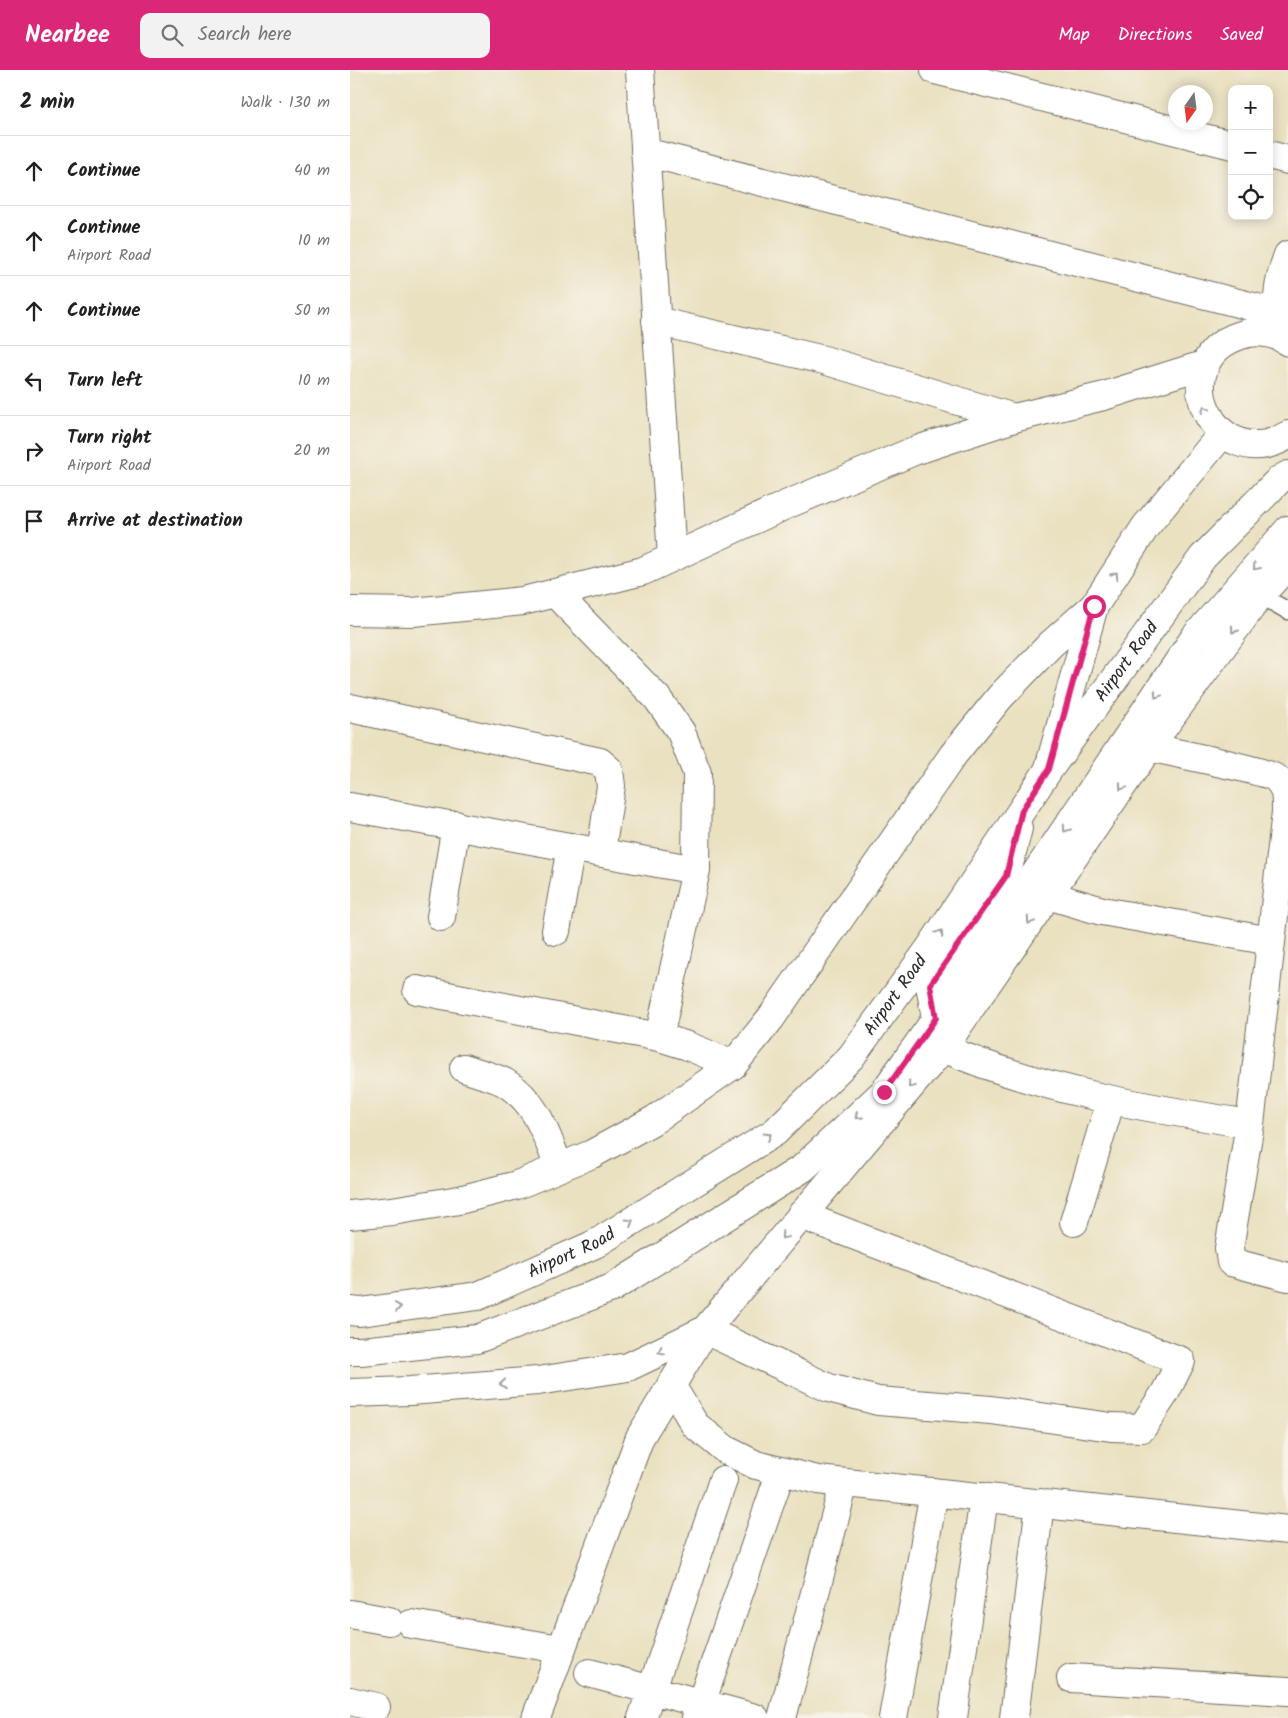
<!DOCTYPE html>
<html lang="en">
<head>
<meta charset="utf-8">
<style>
	:root { --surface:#fff; --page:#f2f2f2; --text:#202124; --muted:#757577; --line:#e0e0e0; --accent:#db2777 }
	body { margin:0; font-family:Kalam,sans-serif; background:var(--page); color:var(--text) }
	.controls { position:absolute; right:15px; top:15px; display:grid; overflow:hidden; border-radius:10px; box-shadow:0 2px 12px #0003 }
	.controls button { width:45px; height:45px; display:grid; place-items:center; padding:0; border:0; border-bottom:1px solid var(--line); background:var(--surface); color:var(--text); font:25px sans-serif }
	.compass { position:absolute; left:818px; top:15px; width:45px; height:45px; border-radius:50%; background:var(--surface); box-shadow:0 2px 12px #0003; rotate:194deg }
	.stop { position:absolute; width:15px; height:15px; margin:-11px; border:4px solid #db2777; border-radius:50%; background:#fff }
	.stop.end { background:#db2777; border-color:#fff; box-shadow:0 1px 5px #0008 }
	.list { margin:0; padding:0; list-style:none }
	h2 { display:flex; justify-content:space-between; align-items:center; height:65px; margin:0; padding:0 20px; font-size:21px }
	h2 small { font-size:16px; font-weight:400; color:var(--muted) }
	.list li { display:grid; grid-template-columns:32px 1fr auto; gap:15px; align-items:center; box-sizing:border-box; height:70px; padding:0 20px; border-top:1px solid var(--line) }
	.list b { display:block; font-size:19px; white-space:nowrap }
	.list p { margin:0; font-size:16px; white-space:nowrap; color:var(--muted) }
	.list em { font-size:16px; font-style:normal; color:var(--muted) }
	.icon { flex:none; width:28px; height:28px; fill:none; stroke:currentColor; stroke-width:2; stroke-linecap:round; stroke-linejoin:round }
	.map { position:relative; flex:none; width:938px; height:1648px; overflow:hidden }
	header { display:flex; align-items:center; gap:30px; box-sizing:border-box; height:70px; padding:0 25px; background:var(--accent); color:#fff }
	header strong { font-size:24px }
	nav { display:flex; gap:28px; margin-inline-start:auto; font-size:18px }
	.search { width:350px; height:45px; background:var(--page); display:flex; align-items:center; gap:12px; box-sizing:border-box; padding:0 18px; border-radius:10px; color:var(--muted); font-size:19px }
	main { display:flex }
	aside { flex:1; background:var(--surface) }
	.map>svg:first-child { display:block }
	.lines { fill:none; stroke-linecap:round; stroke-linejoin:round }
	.service-casing { stroke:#6e6b60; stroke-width:19 }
	.minor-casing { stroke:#6e6b60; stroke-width:30 }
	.tertiary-casing { stroke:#6e6b60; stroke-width:30 }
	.primary-casing { stroke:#6e6b60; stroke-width:30 }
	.service { stroke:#fff; stroke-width:16 }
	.minor { stroke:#fff; stroke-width:28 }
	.tertiary { stroke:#fff; stroke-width:28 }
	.primary { stroke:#fff; stroke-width:28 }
	.oneway { stroke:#a0a0a0 }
	.route { stroke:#db2777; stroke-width:6 }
	.labels { text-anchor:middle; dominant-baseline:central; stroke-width:4; stroke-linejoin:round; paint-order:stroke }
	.street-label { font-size:18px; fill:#2b2b2b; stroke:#f7f3e8 }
</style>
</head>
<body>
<header>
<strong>Nearbee</strong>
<div class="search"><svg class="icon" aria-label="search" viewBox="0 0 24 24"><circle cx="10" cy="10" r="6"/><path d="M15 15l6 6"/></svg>Search here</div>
<nav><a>Map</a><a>Directions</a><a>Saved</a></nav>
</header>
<main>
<aside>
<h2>2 min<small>Walk · 130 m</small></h2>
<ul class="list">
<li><svg class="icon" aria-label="ahead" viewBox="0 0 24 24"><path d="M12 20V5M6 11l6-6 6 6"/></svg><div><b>Continue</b></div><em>40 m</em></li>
<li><svg class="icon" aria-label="ahead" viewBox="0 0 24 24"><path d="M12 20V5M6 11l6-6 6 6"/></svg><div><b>Continue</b><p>Airport Road</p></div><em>10 m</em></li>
<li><svg class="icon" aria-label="ahead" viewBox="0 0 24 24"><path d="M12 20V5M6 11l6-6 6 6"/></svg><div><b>Continue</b></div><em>50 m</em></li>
<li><svg class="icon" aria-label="left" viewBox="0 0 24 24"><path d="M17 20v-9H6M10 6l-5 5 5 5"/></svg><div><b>Turn left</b></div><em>10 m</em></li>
<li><svg class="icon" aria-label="right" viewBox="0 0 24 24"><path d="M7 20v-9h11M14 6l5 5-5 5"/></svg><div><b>Turn right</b><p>Airport Road</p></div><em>20 m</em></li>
<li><svg class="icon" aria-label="arrive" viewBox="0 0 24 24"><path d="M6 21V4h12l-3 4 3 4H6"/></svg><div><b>Arrive at destination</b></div></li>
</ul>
</aside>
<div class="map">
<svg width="938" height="1648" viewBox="0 0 938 1648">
	<rect width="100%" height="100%" fill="#f7f3e8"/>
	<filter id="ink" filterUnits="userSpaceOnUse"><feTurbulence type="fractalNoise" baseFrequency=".02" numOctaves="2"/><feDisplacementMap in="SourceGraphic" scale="10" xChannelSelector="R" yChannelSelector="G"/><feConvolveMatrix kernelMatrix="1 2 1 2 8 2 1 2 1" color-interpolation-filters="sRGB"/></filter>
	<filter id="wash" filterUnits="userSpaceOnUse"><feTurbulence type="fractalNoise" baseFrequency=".0096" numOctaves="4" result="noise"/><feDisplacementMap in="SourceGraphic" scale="20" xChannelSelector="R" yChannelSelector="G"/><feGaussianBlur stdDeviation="1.12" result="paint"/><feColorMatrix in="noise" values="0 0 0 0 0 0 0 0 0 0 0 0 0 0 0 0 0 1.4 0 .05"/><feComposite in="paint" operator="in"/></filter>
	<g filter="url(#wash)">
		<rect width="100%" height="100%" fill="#eae1c1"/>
	</g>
	<g filter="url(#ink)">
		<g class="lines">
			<defs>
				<path id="service" d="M910,525L938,541"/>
				<path id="minor" d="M290,0L322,487
					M585,0L882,75
					M295,82L927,243
					M919,85L938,90
					M306,251L474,290L664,348
					M205,523L307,628L331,662L347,703L346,800L309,967
					M0,638L250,692L259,700L261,716L251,782
					M799,677C818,682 919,701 927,709C937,718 936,729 936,742L900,1054L879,1178L881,1192L938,1207
					M0,737L346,800
					M698,825L752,841L921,871
					M91,847L106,755
					M206,861L221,777
					M67,920L309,967L338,976L383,995
					M593,978C690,1020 795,1038 900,1054
					M114,998C127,1003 142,1006 154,1012C187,1031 196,1065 209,1097
					M724,1152L761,1030
					M355,1260L479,1318L528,1331L641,1340L761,1357L792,1358L815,1323L831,1291L451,1145
					M321,1315L345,1355L376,1380L406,1395L468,1410L938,1460
					M0,1544L39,1551
					M61,1554L210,1579
					M239,1603L405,1648
					M721,1608L938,1621
					M0,1631L26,1637
					M292,1648L373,1410
					M346,1648L431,1401
					M432,1648L494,1413
					M543,1648L584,1422
					M603,1648L634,1427
					M664,1648L690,1433"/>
				<path id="tertiary" d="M933,269C925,236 926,217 938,185
					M938,272C925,262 906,260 891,265C810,291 865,410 938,365
					M0,541L63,542L173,531L293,501L438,434L564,381L664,348L754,326L856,294
					M699,698L744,536L796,456L872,364
					M0,1145L42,1141L109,1130L167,1115L242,1084L304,1050L383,995L421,948L603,685L650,627L700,575L744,536
					M0,1323L60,1321L188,1311L278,1297L355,1260
					M186,1648L290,1367L355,1260L593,978L799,677L910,525L938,495"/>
				<g id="primary">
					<path d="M586,948L580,915L656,806L668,758"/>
					<path id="s1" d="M0,1241L10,1242L128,1226L245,1174L425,1062L501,987L580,878L699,699L853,487L929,410L938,405"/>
					<path d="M0,1281H11L127,1269L262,1218L453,1098L534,1022L618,904L845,567L938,460"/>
				</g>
			</defs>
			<use href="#service" class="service-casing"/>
			<use href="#minor" class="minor-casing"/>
			<use href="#tertiary" class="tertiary-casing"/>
			<use href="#primary" class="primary-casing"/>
			<use href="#service" class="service"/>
			<use href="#minor" class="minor"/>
			<use href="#tertiary" class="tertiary"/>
			<use href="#primary" class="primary"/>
		</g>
		<defs><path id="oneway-chevron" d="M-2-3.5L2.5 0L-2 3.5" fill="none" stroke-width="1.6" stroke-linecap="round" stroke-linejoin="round" transform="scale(1.25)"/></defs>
		<g class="oneway">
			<use href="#oneway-chevron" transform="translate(855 339) rotate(-112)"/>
			<use href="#oneway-chevron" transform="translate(906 497) rotate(131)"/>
			<use href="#oneway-chevron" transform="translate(765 505) rotate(-57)"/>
			<use href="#oneway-chevron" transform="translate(884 560) rotate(126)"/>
			<use href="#oneway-chevron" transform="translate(807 625) rotate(124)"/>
			<use href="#oneway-chevron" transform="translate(772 717) rotate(124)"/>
			<use href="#oneway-chevron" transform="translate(716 759) rotate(124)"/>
			<use href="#oneway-chevron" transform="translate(680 851) rotate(124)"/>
			<use href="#oneway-chevron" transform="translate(590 863) rotate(-56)"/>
			<use href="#oneway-chevron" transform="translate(561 1015) rotate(130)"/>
			<use href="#oneway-chevron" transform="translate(508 1046) rotate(137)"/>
			<use href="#oneway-chevron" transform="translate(418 1066) rotate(-32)"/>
			<use href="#oneway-chevron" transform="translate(280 1152) rotate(-32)"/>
			<use href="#oneway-chevron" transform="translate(434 1166) rotate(130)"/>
			<use href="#oneway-chevron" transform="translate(48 1237) rotate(-8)"/>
			<use href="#oneway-chevron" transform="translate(311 1281) rotate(154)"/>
			<use href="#oneway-chevron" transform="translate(153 1314) rotate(175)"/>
		</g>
	</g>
	<g class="lines" filter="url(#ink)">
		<path class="route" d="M534,1022L586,948L580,915L656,806L672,740L699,699L744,536"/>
	</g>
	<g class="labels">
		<g class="street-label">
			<text stroke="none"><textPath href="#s1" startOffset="1058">Airport Road</textPath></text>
			<text stroke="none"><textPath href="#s1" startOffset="652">Airport Road</textPath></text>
			<text stroke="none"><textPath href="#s1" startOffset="232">Airport Road</textPath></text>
		</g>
	</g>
</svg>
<div class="controls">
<button>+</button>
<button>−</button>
<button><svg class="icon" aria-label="locate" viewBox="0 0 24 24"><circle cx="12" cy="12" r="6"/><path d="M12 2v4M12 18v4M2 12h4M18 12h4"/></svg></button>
</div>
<svg class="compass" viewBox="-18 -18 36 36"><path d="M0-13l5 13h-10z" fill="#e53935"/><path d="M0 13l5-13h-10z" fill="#757577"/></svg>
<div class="stop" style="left:744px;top:536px"></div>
<div class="stop end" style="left:534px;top:1022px"></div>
</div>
</main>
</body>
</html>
